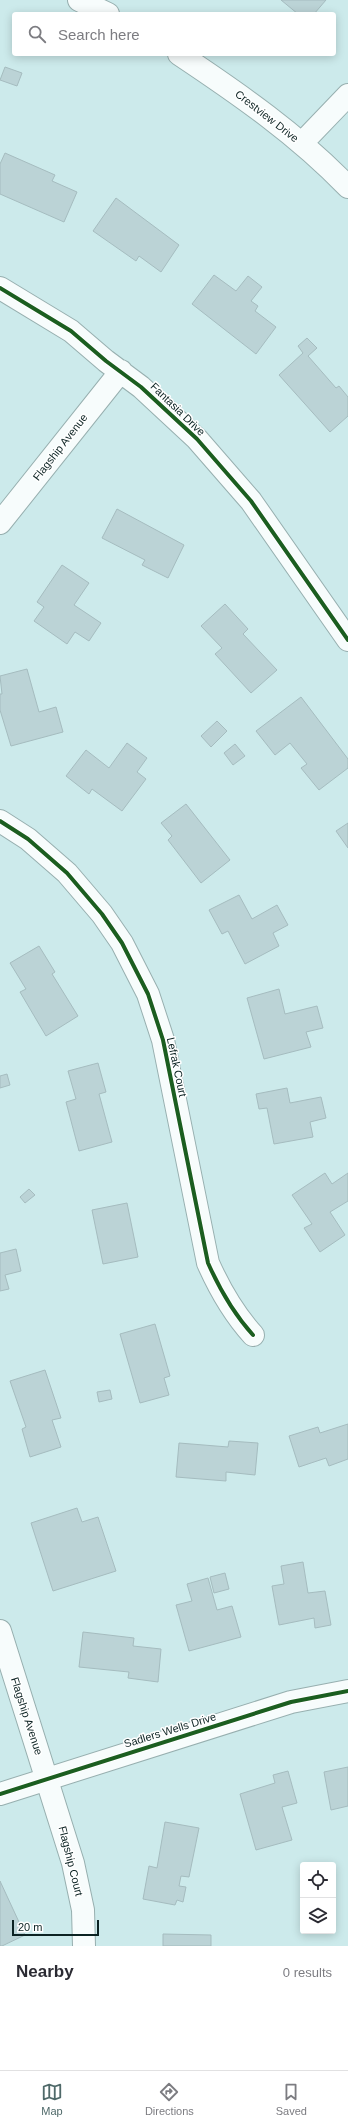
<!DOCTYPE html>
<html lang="en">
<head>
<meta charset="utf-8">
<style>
	:root { --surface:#fff; --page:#f2f2f3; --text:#2b2b33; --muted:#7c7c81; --line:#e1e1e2; --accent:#4f6969 }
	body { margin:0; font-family:Helvetica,sans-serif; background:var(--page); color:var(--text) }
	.controls { position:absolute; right:12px; bottom:12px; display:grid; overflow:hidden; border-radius:4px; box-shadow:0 2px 10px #0003 }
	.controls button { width:36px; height:36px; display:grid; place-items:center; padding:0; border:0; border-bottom:1px solid var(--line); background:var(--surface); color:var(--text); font:20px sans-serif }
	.scale { position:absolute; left:12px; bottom:10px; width:87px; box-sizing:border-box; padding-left:4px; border:2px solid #0c2323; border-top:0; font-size:11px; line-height:14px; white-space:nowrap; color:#0c2323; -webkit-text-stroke:3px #fff; paint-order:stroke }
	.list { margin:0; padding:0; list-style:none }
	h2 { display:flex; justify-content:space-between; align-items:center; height:52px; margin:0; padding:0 16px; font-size:17px }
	h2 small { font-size:13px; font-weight:400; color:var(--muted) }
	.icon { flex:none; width:22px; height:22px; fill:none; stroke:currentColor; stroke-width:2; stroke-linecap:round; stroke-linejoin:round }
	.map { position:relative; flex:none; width:348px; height:1946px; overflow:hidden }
	.search { position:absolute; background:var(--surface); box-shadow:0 2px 10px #0003; left:12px; right:12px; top:12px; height:44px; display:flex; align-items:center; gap:10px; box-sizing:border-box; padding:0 14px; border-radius:4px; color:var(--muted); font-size:15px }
	.sheet { height:124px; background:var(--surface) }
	nav { display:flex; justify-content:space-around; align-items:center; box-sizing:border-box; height:56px; border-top:1px solid var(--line); background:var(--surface); font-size:11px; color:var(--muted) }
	nav a { display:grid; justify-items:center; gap:2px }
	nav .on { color:var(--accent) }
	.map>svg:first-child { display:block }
	.building { fill:#bbd3d6; stroke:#a5bcbf }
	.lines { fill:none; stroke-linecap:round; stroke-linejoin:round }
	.street-casing { stroke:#97afaf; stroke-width:24 }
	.secondary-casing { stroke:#97afaf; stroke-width:24 }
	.street { stroke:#f7fcfc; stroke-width:22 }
	.secondary { stroke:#f7fcfc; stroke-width:22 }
	.cycleway-casing { stroke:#fff; stroke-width:6 }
	.cycleway { stroke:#1b5e20; stroke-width:4 }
	.labels { text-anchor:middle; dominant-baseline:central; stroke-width:3; stroke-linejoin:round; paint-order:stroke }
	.street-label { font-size:11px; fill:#0c2323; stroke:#fff }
</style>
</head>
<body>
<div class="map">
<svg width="348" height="1946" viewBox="0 0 348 1946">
	<rect width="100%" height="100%" fill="#cceaeb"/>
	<path class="building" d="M281,0H326L314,14H298Z
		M5,67L22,73L17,86L0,80Z
		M5,153L55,175L52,181L77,192L64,222L0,194V164Z
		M116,198L179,245L161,272L139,256L136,261L93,231Z
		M214,275L236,291L248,276L262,287L251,301L258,306L255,311L276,327L256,354L192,304Z
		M307,338L317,348L308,356L336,388L339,386L348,397V416L330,432L279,375L303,353L298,346Z
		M117,509L184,545L168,578L142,565L145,560L102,538Z
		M62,565L89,583L74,605L101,623L89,641L75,632L67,644L34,621L44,607L37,602Z
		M225,604L248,629L243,634L277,670L251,693L215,654L222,648L201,626Z
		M27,669L39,712L56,707L63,732L11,746L0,710V694H2L0,676Z
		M301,697L348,759V768L319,790L301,768L307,764L290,743L275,755L256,731Z
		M217,721L227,731L211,747L201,736Z
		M127,743L147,758L137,772L146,779L122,811L92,789L89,794L66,776L86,750L109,768Z
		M235,744L245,756L233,765L224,753Z
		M186,804L230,860L201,883L168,840L172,836L161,823Z
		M348,823V848L336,831Z
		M239,895L252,919L277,905L288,925L273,933L279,946L245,964L228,931L222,934L209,910Z
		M39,946L55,972L52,974L78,1016L46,1036L20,992L26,989L10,963Z
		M279,989L285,1014L317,1006L323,1028L306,1032L311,1047L264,1059L247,998Z
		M98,1063L106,1092L99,1094L112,1142L79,1151L66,1102L76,1099L68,1071Z
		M7,1074L10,1085L0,1088V1076Z
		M287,1088L290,1103L321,1097L326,1118L310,1122L313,1137L274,1144L267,1108L259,1109L256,1094Z
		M325,1173L332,1184L348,1173V1201L330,1212L345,1235L320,1252L304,1228L312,1224L292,1195Z
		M29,1189L35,1195L25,1203L20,1197Z
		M127,1203L138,1257L103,1264L92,1210Z
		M16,1249L21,1271L5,1275L9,1289L0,1291V1253Z
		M155,1324L170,1376L164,1378L169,1395L140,1403L120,1334Z
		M45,1370L61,1418L52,1420L61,1447L30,1457L22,1429L26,1427L10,1381Z
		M110,1390L112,1399L99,1402L97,1392Z
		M348,1424V1459L329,1466L326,1458L299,1467L289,1436L318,1427L320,1433Z
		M229,1441L258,1443L255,1475L226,1472V1481L176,1477L179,1443L228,1447Z
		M77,1508L82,1522L98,1517L116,1571L53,1591L31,1523Z
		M303,1562L308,1593L325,1591L331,1625L315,1628L314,1618L279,1625L272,1586L284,1584L281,1566Z
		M225,1573L229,1589L214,1593L210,1577Z
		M208,1578L217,1610L232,1606L241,1637L189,1651L176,1605L192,1601L187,1584Z
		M83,1632L134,1638L133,1646L161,1649L158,1682L128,1678L129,1672L79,1667Z
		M348,1767V1806L331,1810L324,1772Z
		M288,1771L297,1803L282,1807L292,1840L256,1850L240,1794L275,1783L273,1775Z
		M165,1822L199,1828L189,1877L181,1876L179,1886L186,1887L183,1902L177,1900L175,1905L143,1899L149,1866L157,1868Z
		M0,1881L25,1935L2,1946H0Z
		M163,1934L211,1935V1946H163Z"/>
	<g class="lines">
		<defs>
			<path id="street" d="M0,288L71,331L106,361L141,387L197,439L251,501L348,640
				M0,523L121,371
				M0,821L28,839L67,873L102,914L122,943L148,994L163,1040L208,1263C220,1290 233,1313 253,1335
				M0,1631L73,1863L83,1910L84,1946"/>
			<path id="secondary" d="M79,0L108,14
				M179,54C239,94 298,135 348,187
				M302,143L348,95
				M0,1794L291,1702L348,1691"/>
		</defs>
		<use href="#street" class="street-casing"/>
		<use href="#secondary" class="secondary-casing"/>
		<use href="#street" class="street"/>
		<use href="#secondary" class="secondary"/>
		<defs>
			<path id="cycleway" d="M0,288L71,331L106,361L141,387L197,439L251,501L348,640
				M0,821L28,839L67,873L102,914L122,943L148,994L163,1040L208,1263C220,1290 233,1313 253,1335
				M0,1794L291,1702L348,1691"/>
		</defs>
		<use href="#cycleway" class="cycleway-casing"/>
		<use href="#cycleway" class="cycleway"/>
	</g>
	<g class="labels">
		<g class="street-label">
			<text transform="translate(267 116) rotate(38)">Crestview Drive</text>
			<text transform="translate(178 409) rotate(44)">Fantasia Drive</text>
			<text transform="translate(60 447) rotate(-52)">Flagship Avenue</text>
			<text transform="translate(177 1067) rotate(78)">Lefrak Court</text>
			<text transform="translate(27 1716) rotate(72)">Flagship Avenue</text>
			<text transform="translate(170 1730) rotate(-17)">Sadlers Wells Drive</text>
			<text transform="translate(71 1861) rotate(76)">Flagship Court</text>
		</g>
	</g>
</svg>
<div class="controls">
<button><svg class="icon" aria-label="locate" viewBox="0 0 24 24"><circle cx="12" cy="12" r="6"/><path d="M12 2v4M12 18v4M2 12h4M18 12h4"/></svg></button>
<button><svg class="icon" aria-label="layers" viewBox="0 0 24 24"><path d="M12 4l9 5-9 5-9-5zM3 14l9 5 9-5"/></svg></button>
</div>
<div class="scale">20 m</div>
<div class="search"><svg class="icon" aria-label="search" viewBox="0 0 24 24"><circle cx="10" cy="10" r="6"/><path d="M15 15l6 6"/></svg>Search here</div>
</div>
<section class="sheet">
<h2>Nearby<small>0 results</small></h2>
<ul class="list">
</ul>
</section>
<nav>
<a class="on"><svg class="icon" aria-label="map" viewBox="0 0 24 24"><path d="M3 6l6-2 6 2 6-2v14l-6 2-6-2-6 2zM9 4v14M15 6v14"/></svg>Map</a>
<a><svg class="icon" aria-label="directions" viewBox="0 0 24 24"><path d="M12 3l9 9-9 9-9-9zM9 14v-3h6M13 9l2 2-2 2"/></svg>Directions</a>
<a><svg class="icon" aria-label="saved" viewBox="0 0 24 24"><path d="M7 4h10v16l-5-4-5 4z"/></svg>Saved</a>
</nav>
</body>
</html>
